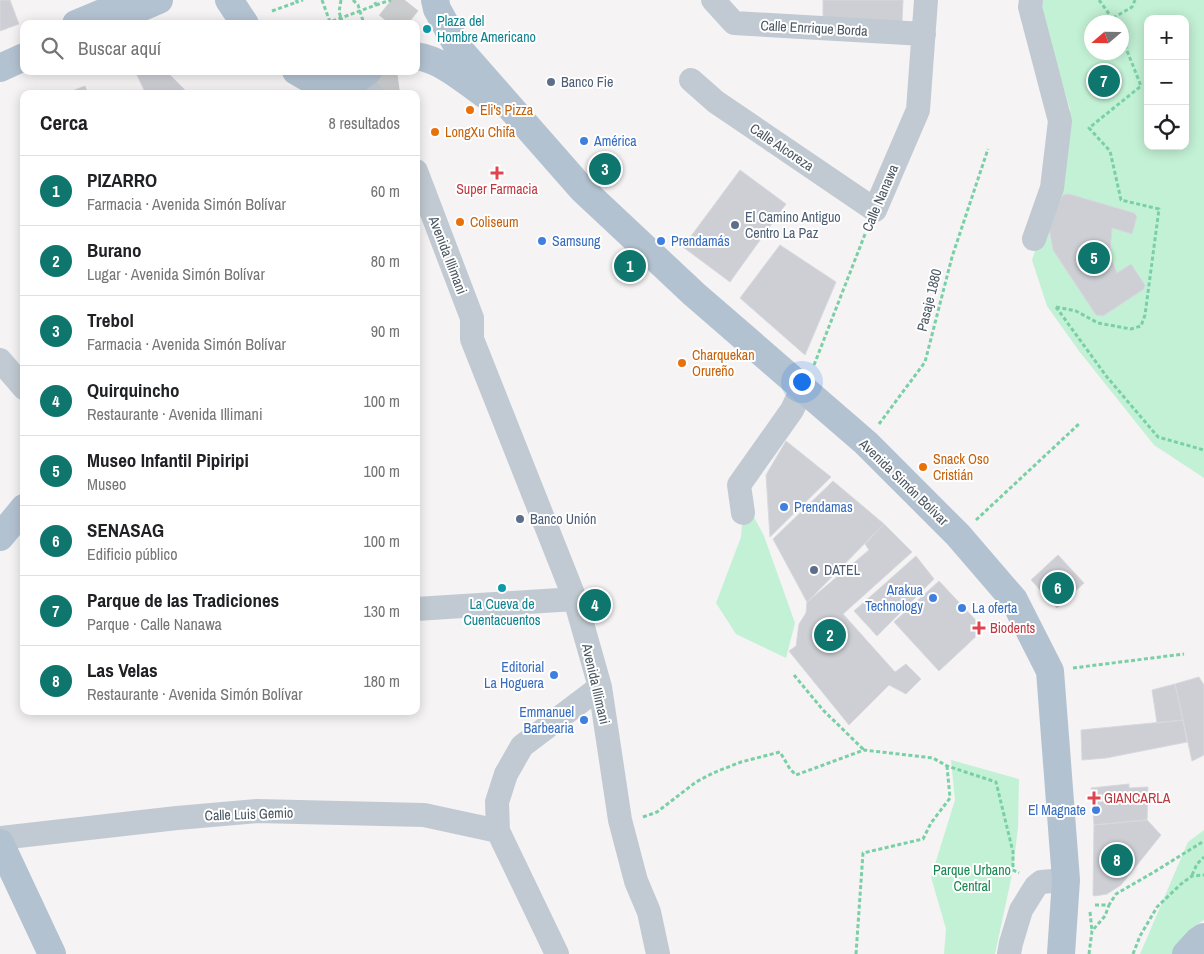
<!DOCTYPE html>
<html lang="es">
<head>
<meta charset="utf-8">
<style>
	:root { --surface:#fff; --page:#f2f2f2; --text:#202124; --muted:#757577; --line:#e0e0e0; --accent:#0f766e }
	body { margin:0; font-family:"Archivo Narrow",sans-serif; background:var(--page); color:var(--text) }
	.controls { position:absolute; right:15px; top:15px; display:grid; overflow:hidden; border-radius:10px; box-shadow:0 2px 12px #0003 }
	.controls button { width:45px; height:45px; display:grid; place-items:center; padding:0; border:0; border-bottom:1px solid var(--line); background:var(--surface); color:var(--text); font:25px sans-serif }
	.compass { position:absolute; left:1084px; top:15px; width:45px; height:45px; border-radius:50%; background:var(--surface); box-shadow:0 2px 12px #0003; rotate:250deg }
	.you { position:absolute; left:801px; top:381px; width:18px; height:18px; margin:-12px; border:4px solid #fff; border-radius:50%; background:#1a73e8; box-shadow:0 0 0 8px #1a73e833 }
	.badge { display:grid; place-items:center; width:32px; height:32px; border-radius:50%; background:var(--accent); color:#fff; font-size:16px; font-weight:700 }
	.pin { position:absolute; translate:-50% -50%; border:2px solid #fff; box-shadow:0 1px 5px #0006 }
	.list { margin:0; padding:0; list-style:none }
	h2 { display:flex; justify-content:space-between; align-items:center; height:65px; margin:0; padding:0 20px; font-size:21px }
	h2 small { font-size:16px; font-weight:400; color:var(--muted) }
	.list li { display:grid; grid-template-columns:32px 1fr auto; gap:15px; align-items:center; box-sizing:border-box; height:70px; padding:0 20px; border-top:1px solid var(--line) }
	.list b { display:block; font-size:19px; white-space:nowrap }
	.list p { margin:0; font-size:16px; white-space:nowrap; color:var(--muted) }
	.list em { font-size:16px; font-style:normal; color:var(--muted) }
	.icon { flex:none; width:28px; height:28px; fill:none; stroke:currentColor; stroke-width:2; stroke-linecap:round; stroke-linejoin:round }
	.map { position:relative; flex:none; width:1204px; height:954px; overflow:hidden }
	.search { position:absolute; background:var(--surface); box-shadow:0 2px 12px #0003; left:20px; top:20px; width:400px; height:55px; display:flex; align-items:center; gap:12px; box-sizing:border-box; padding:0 18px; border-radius:10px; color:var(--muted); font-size:19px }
	.panel { position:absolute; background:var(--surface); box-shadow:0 2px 12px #0003; left:20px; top:90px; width:400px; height:625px; border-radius:10px }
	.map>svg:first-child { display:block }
	.green { fill:#c3f1d5; fill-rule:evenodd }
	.building { fill:#cdcfd5; stroke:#d7d9de }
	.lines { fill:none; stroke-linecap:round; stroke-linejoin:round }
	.minor-tunnel { stroke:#caccce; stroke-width:24; stroke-dasharray:24 12; stroke-linecap:butt }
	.major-tunnel { stroke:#caccce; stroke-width:28; stroke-dasharray:28 14; stroke-linecap:butt }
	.path { stroke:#7ad0a6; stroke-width:3; stroke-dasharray:4 2.5; stroke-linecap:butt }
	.minor { stroke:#c1cad2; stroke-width:24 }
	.major { stroke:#b3c2d1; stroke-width:28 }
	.culture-dot { fill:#0f9aa8; stroke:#fff; stroke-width:2 }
	.service-dot { fill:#5c6f8a; stroke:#fff; stroke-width:2 }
	.food-dot { fill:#e8710a; stroke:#fff; stroke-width:2 }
	.shop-dot { fill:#3f7fe0; stroke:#fff; stroke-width:2 }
	.health-dot { fill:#e0444e; stroke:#fff; stroke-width:2 }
	.labels { text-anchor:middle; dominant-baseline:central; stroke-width:4; stroke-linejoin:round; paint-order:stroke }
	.culture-label { font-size:14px; fill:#0d838f; stroke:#fff; text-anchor:start }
	.street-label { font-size:14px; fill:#4a5661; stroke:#fff }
	.service-label { font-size:14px; fill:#4e5e75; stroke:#fff; text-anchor:start }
	.food-label { font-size:14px; fill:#c56008; stroke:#fff; text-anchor:start }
	.shop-label { font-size:14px; fill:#366cbe; stroke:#fff; text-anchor:start }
	.health-label { font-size:14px; fill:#be3a42; stroke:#fff; text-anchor:start }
	.park-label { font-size:14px; fill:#17864f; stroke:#fff }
</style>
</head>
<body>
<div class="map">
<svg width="1204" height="954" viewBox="0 0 1204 954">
	<rect width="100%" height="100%" fill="#f5f3f3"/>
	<path class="green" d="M1040,0H1204V478L1154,445L1079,351L1047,306L1032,260L1048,210L1061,187L1070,109L1051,47ZM1148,19H1185V146H1148ZM1092,22H1122V52H1092Z
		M744,498L764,536L795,623L786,658L736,634L716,603L741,537Z
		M951,760L1019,779L1018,827L1013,870L995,954H944L946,929L931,877L955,800Z
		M1204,830V920C1192,927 1180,941 1176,954H1140L1188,842Z"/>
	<path class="building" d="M0,0H10L19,24L0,31Z
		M823,0H903L902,23L823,20Z
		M146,71H166L189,94H146L137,75Z
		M85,86L88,94H64Z
		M740,170L786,204L730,282L683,247Z
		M1069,194L1134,213L1137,216L1132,234L1112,228L1110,255L1117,273L1131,264L1145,285L1144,289L1103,316L1096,315L1053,250L1049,228L1053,215L1063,195Z
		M780,245L836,282L805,355L740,298Z
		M786,441L831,477L770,537L766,475Z
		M833,481L884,524L807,602L773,539Z
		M884,524L912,552L843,614L895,672L906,664L921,679L906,694L889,685L849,725L789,651L796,646L799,624L806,613L807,602L869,550L865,544Z
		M1058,555L1084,583L1057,608L1031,580Z
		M916,556L934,579L877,636L854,611Z
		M939,581L984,629L939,671L894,622Z
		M1199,677L1204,685V755L1192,761L1175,684Z
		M1175,684L1183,720L1157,723L1152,690Z
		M1183,720L1187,742L1106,758L1082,760L1081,730Z
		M1129,784V788L1148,787L1147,820L1094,825L1091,788Z
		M1147,820L1161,835L1121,885L1107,894L1094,896L1093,895L1094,825Z"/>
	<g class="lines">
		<path class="minor-tunnel" d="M385,71L388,94"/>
		<path class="major-tunnel" d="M390,24L409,0"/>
		<path class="path" d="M296,0L297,2L303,0
			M322,0L330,22L376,5L374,0
			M341,0L339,12L343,24
			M353,0L358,5L364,24
			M1099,0L1115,22
			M376,5L391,0
			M272,11L297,2
			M1113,18L1132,7L1135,0
			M325,24L330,22
			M1056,307L1076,311L1098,323L1131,329L1141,326L1145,315L1159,209L1121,200L1110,151L1089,128L1141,86L1122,38
			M1056,307L1107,377L1158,437L1204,450
			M814,365L867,229
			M879,424L925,362L952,257L988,149
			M976,520L1080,423
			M1073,668L1184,654
			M794,675L823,710L864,750
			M643,817L657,812L696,782L713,773L741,762L780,752L790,769L796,775L864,750L933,758L947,766L996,782L1013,852V870L1019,873
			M1192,875L1197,864L1204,857
			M1095,905H1109L1116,894L1154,872L1204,841
			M1090,912L1092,931
			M856,954L863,853L923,839L931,823L950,798L947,766
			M1089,954L1092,931L1105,916L1109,905
			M1133,954L1140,936L1157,907L1181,884L1192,876L1204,875"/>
		<path class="minor" d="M713,0L734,23L924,34
			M1031,0L1030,7L1060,121L1052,188L1034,239
			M691,80L716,102L875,210L918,110L926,0
			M347,86L361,85L372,94
			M416,171L472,318V339L575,599L600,687L620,820L636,881L649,912L658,954
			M0,360L24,388
			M743,513L739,485L792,410L802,389
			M416,609L575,599
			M0,838L177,818L257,811L424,815L498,831
			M557,954L498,831L497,802L506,774L522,746L600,687
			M1009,954L1011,943L1021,910L1036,886L1041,882L1066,880"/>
		<path class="major" d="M229,0L245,24
			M435,0L437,9L459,49L582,189L694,294L866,443L958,535L1014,600L1050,671L1066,880L1061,954
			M76,24L119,6
			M103,24L159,0
			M416,56C442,60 463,79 484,94
			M0,68L24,57
			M296,71L320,85L347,86
			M341,94L347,86L368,71
			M0,537L24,508
			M0,843L52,954
			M1186,954L1198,941L1204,937"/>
	</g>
	<g class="culture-dot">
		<circle cx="427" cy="29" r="5"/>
		<circle cx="502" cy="588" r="5"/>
	</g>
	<g class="service-dot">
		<circle cx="551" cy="82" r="5"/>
		<circle cx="735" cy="225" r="5"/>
		<circle cx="520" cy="519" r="5"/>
		<circle cx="814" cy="570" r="5"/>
	</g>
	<g class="food-dot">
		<circle cx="470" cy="110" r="5"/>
		<circle cx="435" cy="132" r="5"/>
		<circle cx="460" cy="222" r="5"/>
		<circle cx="682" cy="363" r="5"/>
		<circle cx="923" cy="467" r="5"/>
	</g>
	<g class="shop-dot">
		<circle cx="584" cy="141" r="5"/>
		<circle cx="542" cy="241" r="5"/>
		<circle cx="661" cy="241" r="5"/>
		<circle cx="784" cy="507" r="5"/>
		<circle cx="933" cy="598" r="5"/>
		<circle cx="962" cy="608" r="5"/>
		<circle cx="554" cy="675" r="5"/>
		<circle cx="584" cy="720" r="5"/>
		<circle cx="1096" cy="810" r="5"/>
	</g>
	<g class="health-dot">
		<path d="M494.5 165.5h5v5h5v5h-5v5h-5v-5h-5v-5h5z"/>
		<path d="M976.5 620.5h5v5h5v5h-5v5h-5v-5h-5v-5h5z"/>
		<path d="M1091.5 790.5h5v5h5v5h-5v5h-5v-5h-5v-5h5z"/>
	</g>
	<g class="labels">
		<g class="culture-label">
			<text x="437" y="21">Plaza del<tspan x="437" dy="16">Hombre Americano</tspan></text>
			<text x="502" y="604" text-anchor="middle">La Cueva de<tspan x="502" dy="16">Cuentacuentos</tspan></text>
		</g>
		<g class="street-label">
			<text transform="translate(814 28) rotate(3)">Calle Enrrique Borda</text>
			<text transform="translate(782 147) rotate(34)">Calle Alcoreza</text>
			<text transform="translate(880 198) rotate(-67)">Calle Nanawa</text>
			<text transform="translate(448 255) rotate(69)">Avenida Illimani</text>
			<text transform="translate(929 300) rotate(-76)">Pasaje 1880</text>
			<text transform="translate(904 482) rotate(44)">Avenida Simón Bolívar</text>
			<text transform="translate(596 684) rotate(77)">Avenida Illimani</text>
			<text transform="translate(249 814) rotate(-2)">Calle Luis Gemio</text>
		</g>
		<g class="service-label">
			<text x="561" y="82">Banco Fie</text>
			<text x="745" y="217">El Camino Antiguo<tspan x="745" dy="16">Centro La Paz</tspan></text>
			<text x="530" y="519">Banco Unión</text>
			<text x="824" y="570">DATEL</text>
		</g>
		<g class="food-label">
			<text x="480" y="110">Eli's Pizza</text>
			<text x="445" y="132">LongXu Chifa</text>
			<text x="470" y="222">Coliseum</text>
			<text x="692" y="355">Charquekan<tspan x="692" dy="16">Orureño</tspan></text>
			<text x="933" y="459">Snack Oso<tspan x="933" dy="16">Cristián</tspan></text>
		</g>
		<g class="shop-label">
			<text x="594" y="141">América</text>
			<text x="552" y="241">Samsung</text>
			<text x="671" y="241">Prendamás</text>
			<text x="794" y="507">Prendamas</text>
			<text x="923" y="590" text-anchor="end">Arakua<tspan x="923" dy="16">Technology</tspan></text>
			<text x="972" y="608">La oferta</text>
			<text x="544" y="667" text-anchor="end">Editorial<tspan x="544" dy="16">La Hoguera</tspan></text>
			<text x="574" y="712" text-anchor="end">Emmanuel<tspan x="574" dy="16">Barbearia</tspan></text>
			<text x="1086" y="810" text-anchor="end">El Magnate</text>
		</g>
		<g class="health-label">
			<text x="497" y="189" text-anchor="middle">Super Farmacia</text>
			<text x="990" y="628">Biodents</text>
			<text x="1104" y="798">GIANCARLA</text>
		</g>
		<g class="park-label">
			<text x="972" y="870">Parque Urbano<tspan x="972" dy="16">Central</tspan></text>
		</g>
	</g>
</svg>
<div class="controls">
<button>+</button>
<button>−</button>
<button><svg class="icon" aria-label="locate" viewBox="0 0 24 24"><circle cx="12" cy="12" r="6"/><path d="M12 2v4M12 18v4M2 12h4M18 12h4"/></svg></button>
</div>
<svg class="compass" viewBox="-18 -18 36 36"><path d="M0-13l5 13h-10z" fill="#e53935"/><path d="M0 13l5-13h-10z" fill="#757577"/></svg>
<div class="you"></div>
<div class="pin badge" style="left:630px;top:266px">1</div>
<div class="pin badge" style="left:830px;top:635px">2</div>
<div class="pin badge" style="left:605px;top:169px">3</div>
<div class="pin badge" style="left:595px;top:605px">4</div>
<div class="pin badge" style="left:1094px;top:258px">5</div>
<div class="pin badge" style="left:1058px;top:588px">6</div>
<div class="pin badge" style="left:1104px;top:81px">7</div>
<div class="pin badge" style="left:1117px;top:860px">8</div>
<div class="search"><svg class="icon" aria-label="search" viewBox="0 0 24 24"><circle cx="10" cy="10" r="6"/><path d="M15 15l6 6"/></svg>Buscar aquí</div>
<section class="panel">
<h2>Cerca<small>8 resultados</small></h2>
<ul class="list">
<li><span class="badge">1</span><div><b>PIZARRO</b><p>Farmacia · Avenida Simón Bolívar</p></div><em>60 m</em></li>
<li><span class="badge">2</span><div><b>Burano</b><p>Lugar · Avenida Simón Bolívar</p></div><em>80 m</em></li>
<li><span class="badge">3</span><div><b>Trebol</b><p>Farmacia · Avenida Simón Bolívar</p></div><em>90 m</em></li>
<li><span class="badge">4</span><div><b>Quirquincho</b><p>Restaurante · Avenida Illimani</p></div><em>100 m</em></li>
<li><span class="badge">5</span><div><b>Museo Infantil Pipiripi</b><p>Museo</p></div><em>100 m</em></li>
<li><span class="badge">6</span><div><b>SENASAG</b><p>Edificio público</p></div><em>100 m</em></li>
<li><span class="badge">7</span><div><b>Parque de las Tradiciones</b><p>Parque · Calle Nanawa</p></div><em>130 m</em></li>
<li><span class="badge">8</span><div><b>Las Velas</b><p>Restaurante · Avenida Simón Bolívar</p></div><em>180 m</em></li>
</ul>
</section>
</div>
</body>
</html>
